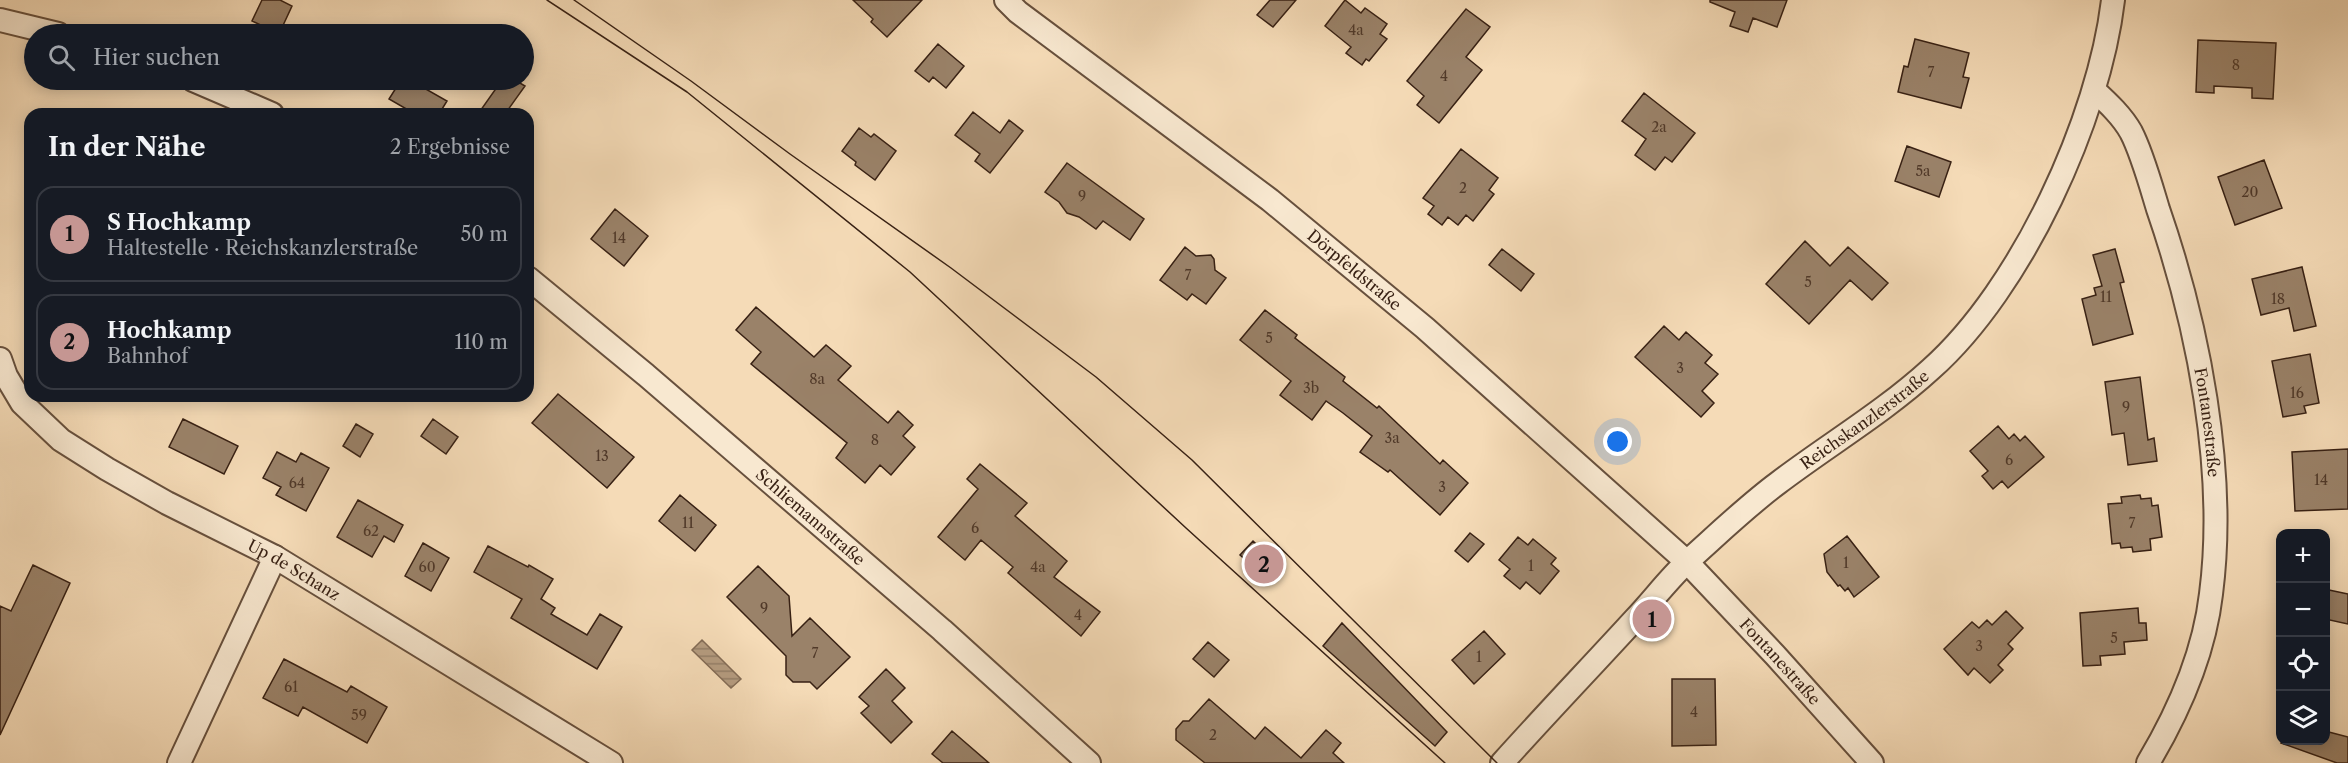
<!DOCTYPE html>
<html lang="de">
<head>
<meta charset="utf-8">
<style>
	:root { --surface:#171b24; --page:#20242c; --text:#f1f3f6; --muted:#9ea1a6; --line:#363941; --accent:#c59692 }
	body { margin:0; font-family:"Libre Caslon Text",serif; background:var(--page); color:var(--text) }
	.controls { position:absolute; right:18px; bottom:18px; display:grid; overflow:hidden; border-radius:12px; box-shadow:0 3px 15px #0003 }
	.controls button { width:54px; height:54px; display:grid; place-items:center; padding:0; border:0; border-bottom:2px solid var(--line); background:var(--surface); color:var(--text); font:30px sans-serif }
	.you { position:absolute; left:1618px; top:442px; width:21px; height:21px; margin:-15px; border:4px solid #fff; border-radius:50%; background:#1a73e8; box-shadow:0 0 0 9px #1a73e833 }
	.badge { display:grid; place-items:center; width:39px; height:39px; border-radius:50%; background:var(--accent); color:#111; font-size:20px; font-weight:700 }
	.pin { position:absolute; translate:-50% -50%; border:3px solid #fff; box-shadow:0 2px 6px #0006 }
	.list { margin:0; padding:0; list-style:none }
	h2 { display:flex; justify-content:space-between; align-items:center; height:78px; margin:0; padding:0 24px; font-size:26px }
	h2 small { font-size:20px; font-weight:400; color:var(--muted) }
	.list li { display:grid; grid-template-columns:39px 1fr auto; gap:18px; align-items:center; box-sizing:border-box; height:96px; margin:0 12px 12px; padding:0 12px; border:2px solid var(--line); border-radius:18px }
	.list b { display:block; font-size:22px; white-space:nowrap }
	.list p { margin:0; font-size:20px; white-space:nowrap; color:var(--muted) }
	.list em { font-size:20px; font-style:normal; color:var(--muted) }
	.icon { flex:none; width:33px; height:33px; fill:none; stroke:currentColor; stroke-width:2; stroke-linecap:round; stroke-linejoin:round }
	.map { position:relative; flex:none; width:2348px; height:763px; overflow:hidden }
	.search { position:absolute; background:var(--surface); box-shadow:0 3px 15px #0003; left:24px; top:24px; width:510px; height:66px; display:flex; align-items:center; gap:15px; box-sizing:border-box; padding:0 21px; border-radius:33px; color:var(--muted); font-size:22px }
	.panel { position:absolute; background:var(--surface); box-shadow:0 3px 15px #0003; left:24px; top:108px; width:510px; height:294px; border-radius:18px }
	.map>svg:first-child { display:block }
	.water { fill:url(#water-rules); stroke:#836b55; stroke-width:1.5 }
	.building { fill:#9a8269; stroke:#382114; stroke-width:1.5 }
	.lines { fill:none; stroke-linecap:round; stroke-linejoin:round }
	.minor-casing { stroke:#67503d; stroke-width:26 }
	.minor { stroke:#f8e8d0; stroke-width:22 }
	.tram { stroke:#382114; stroke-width:1.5 }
	.labels { text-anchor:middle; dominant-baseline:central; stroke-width:4.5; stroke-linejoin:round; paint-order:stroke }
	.number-label { font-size:14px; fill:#503929 }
	.street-label { font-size:16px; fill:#382114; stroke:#f8e8d0 }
</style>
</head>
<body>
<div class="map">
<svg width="2348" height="763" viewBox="0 0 2348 763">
	<defs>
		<pattern id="water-rules" width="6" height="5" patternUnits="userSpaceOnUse" patternTransform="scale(1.5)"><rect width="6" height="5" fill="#b59c80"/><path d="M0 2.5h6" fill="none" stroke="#947f68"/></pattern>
	</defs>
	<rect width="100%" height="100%" fill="#f5dbb7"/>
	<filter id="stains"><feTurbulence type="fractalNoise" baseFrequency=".00333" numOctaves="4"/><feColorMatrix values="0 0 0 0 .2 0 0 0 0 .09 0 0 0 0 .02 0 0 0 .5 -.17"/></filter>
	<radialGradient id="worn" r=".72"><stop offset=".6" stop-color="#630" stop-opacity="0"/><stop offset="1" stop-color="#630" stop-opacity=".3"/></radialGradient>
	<path class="water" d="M702,640L741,679L731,688L692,650Z"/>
	<path class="building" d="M262,0H280L292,6L279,34H259L263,26L252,21Z
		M853,0H922L887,37L871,22L873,19Z
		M1270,0H1296L1273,27L1257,15Z
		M1345,0L1361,13L1365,8L1387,24L1380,34L1387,39L1369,61L1366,59L1362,65L1346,53L1351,47L1325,26Z
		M1710,0H1787L1777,27L1753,18L1748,32L1730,26L1735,12L1710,2Z
		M1466,9L1490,27L1466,57L1482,70L1439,123L1417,105L1424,96L1407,81Z
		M1915,39L1969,53L1963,77L1969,78L1961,108L1898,92L1904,66L1908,67Z
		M2198,40L2276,43L2273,99L2252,98V88L2214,86V93L2196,92Z
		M938,44L964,66L946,88L933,77L929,82L915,71Z
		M401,80H410L447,101L439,114H415L389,99Z
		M502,80H515L525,86L505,114H478Z
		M1644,93L1695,133L1672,162L1665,157L1655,170L1635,155L1646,139L1622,121Z
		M973,112L1000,133L1009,120L1023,131L990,173L975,161L980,154L955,135Z
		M859,128L871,137L874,134L896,151L875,180L855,165L856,162L842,151Z
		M1907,146L1951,162L1939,197L1895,181Z
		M1461,149L1498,178L1489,190L1494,194L1473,221L1466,215L1458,225L1448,217L1442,225L1428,214L1434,206L1423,198Z
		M2264,160L2282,208L2235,225L2218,177Z
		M1067,163L1144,219L1130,240L1103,221L1096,229L1079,217L1067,213L1059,202L1045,192Z
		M615,209L648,236L624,266L591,239Z
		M1805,241L1830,266L1848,247L1888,283L1872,300L1850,280L1809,324L1766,284Z
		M1185,247L1196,256L1211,255L1214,259L1215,270L1226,278L1206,304L1192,294L1187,300L1160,280Z
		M1502,249L1534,274L1521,291L1489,265Z
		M2115,249L2124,282L2120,283L2133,334L2093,345L2082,299L2096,295L2094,288L2102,286L2093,255Z
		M2302,267L2316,326L2294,331L2289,308L2261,315L2252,279Z
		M756,307L814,357L826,345L851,366L838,380L888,423L898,411L913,425L903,436L915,447L891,475L880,465L865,483L836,458L847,443L751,364L761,352L736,330Z
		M1265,310L1297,335L1295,338L1345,377L1343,381L1377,408L1379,406L1440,464L1443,460L1468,483L1440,515L1390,470L1388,472L1360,452L1372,436L1343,413L1326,401L1312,420L1280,395L1291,381L1240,340Z
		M1664,326L1679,340L1686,332L1712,355L1705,363L1718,374L1702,391L1714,403L1701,417L1635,357Z
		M2310,354L2319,403L2304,406L2306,413L2283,417L2272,361Z
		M2140,377L2148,440L2154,438L2157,461L2128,465L2124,433L2112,435L2105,382Z
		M558,394L634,457L607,488L532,423Z
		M183,419L238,446L224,474L169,447Z
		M433,419L458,437L446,454L421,436Z
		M356,424L373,434L360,457L343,446Z
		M1998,426L2009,439L2014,434L2020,441L2025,436L2044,457L2008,488L2002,481L1993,489L1982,476L1988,471L1970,451Z
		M2348,449V509L2295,511L2292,452Z
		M277,452L296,462L301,453L329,468L306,511L276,495L281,487L263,478Z
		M980,464L1027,503L1015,516L1067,561L1054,577L1100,612L1081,636L1008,573L1013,567L981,540L965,560L938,537L978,489L967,479Z
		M680,495L716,525L695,551L659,521Z
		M2140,495L2141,499L2151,498L2152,506L2158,505L2162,537L2150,539L2151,550L2133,552L2132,547L2121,548L2120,543L2112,544L2108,504L2122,503L2121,497Z
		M358,500L403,525L394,542L384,536L372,557L337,537Z
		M1470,533L1484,544L1468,562L1455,551Z
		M1847,536L1879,577L1854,597L1848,588L1845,591L1840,585L1838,586L1827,572L1824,554Z
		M1518,537L1528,545L1533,539L1556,558L1551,564L1559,571L1540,594L1526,582L1520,589L1504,576L1510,569L1499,560Z
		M1253,541L1283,570L1271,583L1240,555Z
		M423,543L449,558L431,591L405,576Z
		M488,546L528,567L529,565L553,579L541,599L555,608L551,614L587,635L600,614L622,627L597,669L511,618L522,599L474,572Z
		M33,565L70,583L0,735V606L11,611Z
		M758,566L789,596L792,636L810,618L850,657L817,689L810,682H793L786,675V656L727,597Z
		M2329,590L2348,594V624L2325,619Z
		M2138,608L2139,623H2146L2147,640L2124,642L2125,654L2100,656L2101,665L2083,666L2080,613Z
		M2006,611L2023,628L2008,644L2013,649L1998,665L2003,670L1990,683L1974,668L1968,675L1944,649L1972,622L1979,628L1987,620L1992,625Z
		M1342,623L1447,732L1435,746L1323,646Z
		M1484,631L1505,654L1474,684L1452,660Z
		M1208,642L1229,660L1214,677L1193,659Z
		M284,659L347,692L351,686L387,707L367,743L303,707L298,716L263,698Z
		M886,669L905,688L892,701L912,722L891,743L861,713L869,706L859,697Z
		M1672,679H1715L1716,745L1672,746Z
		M1209,699L1255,739L1265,727L1301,758L1326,730L1341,743L1333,753L1344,763H1205L1176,740V729L1183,721H1189Z
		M952,731L989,763H943L932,754Z
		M2325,731L2348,737V763H2337L2281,743L2282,741H2325Z"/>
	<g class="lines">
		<defs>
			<g id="minor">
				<path id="s1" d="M1006,0L1018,12L1270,200L1425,328L1687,562L1775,655L1872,763"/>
				<path d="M0,20L58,34"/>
				<path d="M193,80L272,114"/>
				<path id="s2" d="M2095,91C2108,103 2122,116 2131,132C2142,153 2151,186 2158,209C2198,325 2227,471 2211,594C2204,655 2179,711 2148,763"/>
				<path id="s3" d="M528,278L646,375L942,630L1089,763"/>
				<path id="s4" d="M0,359L6,376L22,403L61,440L107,469L167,503L275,557L611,763"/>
				<path d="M179,763L275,557"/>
				<path id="s5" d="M1502,763C1546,714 1591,667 1635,619C1654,599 1670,577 1690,559C1718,534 1747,506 1778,483C1828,445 1884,412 1931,369C2022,288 2099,119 2113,0"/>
			</g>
		</defs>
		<use href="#minor" class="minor-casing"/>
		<use href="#minor" class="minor"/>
		<path class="tram" d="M547,0L687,92L910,272L1186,528L1445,763
			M574,0L691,81L790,154L951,268L1096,377L1192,460L1497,763"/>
	</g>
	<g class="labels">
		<g class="number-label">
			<text x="1356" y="30">4a</text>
			<text x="2236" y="65">8</text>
			<text x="1931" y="72">7</text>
			<text x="1444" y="76">4</text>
			<text x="1659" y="127">2a</text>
			<text x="1923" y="171">5a</text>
			<text x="1463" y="188">2</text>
			<text x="2250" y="192">20</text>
			<text x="1082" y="196">9</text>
			<text x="619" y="238">14</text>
			<text x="1188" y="275">7</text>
			<text x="1808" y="282">5</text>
			<text x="2106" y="297">11</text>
			<text x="2278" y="299">18</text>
			<text x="1269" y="338">5</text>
			<text x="1680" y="368">3</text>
			<text x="817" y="379">8a</text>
			<text x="1311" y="388">3b</text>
			<text x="2297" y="393">16</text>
			<text x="2126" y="407">9</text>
			<text x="1392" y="438">3a</text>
			<text x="875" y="440">8</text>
			<text x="602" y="456">13</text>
			<text x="2009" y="460">6</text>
			<text x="2321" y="480">14</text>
			<text x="297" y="483">64</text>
			<text x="1442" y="487">3</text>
			<text x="688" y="523">11</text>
			<text x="2132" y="523">7</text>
			<text x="975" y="528">6</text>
			<text x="371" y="531">62</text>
			<text x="1846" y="563">1</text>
			<text x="1531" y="566">1</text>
			<text x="427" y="567">60</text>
			<text x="1038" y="567">4a</text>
			<text x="764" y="608">9</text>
			<text x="1078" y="615">4</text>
			<text x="2114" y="638">5</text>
			<text x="1979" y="646">3</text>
			<text x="815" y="653">7</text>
			<text x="1479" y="657">1</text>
			<text x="291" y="687">61</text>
			<text x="1694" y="712">4</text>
			<text x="359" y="715">59</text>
			<text x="1213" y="735">2</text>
		</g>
		<g class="street-label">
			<text stroke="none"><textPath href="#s1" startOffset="441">Dörpfeldstraße</textPath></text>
			<text stroke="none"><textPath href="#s5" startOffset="501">Reichskanzlerstraße</textPath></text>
			<text stroke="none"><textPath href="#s2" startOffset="356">Fontanestraße</textPath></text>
			<text stroke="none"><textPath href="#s3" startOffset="370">Schliemannstraße</textPath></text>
			<text stroke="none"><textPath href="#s4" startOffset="370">Up de Schanz</textPath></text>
			<text stroke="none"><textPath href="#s1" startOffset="1020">Fontanestraße</textPath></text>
		</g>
	</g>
	<rect width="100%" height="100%" filter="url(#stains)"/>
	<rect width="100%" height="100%" fill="url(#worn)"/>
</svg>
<div class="controls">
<button>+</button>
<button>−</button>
<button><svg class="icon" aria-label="locate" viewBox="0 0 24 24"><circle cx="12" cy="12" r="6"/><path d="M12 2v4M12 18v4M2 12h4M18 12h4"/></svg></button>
<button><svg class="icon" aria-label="layers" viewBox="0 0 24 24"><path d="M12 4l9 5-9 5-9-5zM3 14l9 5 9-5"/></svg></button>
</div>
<div class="you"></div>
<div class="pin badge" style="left:1652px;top:619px">1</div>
<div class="pin badge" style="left:1264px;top:564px">2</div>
<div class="search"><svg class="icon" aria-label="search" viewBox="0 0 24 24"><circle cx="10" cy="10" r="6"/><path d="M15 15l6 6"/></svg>Hier suchen</div>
<section class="panel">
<h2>In der Nähe<small>2 Ergebnisse</small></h2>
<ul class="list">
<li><span class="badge">1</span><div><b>S Hochkamp</b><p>Haltestelle · Reichskanzlerstraße</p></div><em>50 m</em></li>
<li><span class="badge">2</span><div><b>Hochkamp</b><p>Bahnhof</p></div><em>110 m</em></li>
</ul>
</section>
</div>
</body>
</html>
